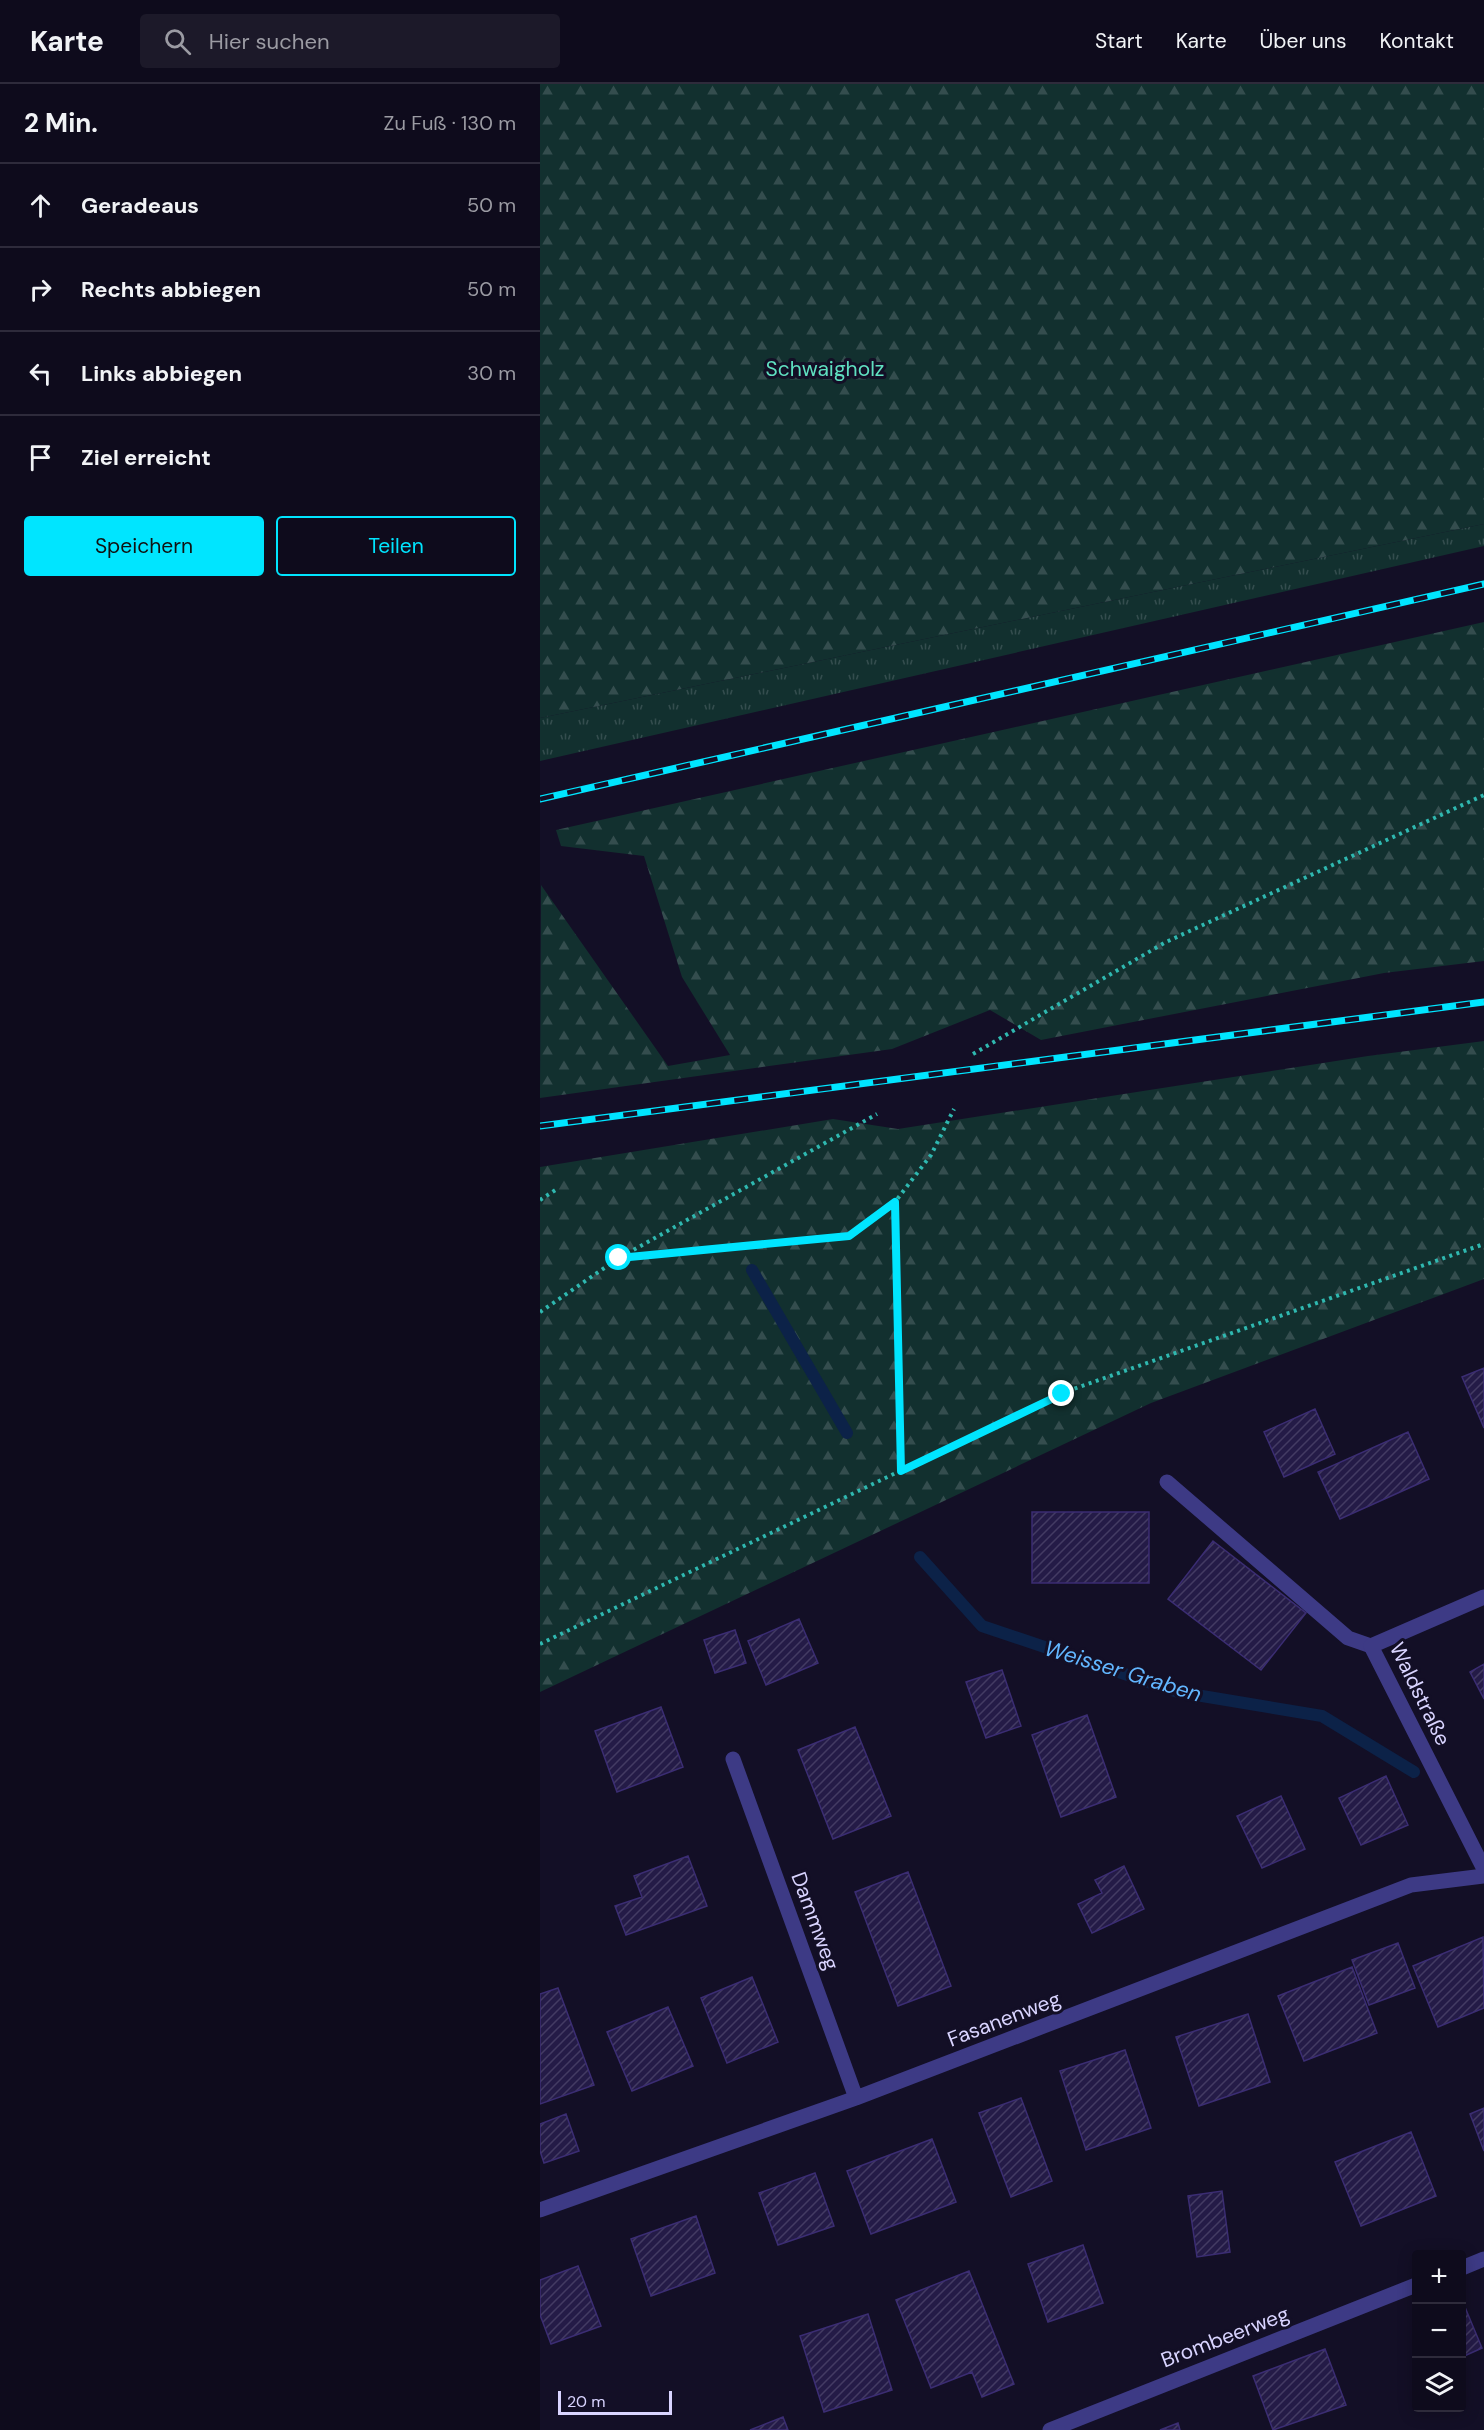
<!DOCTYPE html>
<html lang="de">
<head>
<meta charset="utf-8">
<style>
	:root { --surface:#0e0b1c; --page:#1c1929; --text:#f1f3f6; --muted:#9b9ba3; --line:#2e2b3b; --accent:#00e5ff }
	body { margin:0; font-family:"DM Sans",sans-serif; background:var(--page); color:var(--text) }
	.controls { position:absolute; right:18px; bottom:18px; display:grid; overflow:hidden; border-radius:6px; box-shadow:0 3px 15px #0003 }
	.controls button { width:54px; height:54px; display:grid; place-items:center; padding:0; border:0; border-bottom:2px solid var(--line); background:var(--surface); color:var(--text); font:30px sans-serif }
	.scale { position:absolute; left:18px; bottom:15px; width:114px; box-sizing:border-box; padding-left:6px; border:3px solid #d9d4ff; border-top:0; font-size:16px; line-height:21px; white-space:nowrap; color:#d9d4ff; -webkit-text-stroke:4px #130f26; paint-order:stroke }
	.stop { position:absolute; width:18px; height:18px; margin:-14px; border:4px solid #00e5ff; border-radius:50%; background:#fff }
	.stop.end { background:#00e5ff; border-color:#fff; box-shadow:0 2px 6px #0008 }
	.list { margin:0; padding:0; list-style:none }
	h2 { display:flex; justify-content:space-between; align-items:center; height:78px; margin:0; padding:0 24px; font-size:26px }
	h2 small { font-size:20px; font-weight:400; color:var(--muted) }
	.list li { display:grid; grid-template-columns:39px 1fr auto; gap:18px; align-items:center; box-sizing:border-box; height:84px; padding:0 24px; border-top:2px solid var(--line) }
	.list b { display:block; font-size:22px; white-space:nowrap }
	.list em { font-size:20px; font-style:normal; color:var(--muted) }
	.actions { display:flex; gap:12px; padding:18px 24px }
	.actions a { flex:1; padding:14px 0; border:2px solid var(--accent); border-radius:6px; text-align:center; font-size:21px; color:var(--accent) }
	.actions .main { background:var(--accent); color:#111 }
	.icon { flex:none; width:33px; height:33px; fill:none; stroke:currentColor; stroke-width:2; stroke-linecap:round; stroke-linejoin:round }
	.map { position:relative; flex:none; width:944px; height:2346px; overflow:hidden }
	header { display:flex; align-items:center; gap:36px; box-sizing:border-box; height:84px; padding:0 30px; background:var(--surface); border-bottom:2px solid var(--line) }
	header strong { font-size:28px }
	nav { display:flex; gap:33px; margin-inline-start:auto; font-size:21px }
	.search { width:420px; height:54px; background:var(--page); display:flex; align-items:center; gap:15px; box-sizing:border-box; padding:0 21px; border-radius:6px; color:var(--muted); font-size:22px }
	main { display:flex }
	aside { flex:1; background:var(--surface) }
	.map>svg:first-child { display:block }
	.grass { fill:url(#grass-tufts) }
	.forest { fill:url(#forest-firs) }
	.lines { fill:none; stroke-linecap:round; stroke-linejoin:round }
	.stream { stroke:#0c2248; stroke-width:12 }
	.building { fill:url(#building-hatch); stroke:#3b2d73; stroke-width:1.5 }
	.path { stroke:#2fb8b0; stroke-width:4; stroke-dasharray:3 4.5; stroke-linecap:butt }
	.lane { stroke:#3d3a85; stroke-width:15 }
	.street { stroke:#3d3a85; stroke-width:15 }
	.rail-casing { stroke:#00e5ff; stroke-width:7 }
	.rail { stroke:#130f26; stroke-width:4.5; stroke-dasharray:14; stroke-linecap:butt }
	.route { stroke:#00e5ff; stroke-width:8 }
	.labels { text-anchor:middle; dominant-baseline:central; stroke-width:6; stroke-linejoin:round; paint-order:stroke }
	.park-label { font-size:21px; fill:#5fe0c0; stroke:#130f26 }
	.street-label { font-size:21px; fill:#d9d4ff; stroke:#130f26 }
	.water-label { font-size:22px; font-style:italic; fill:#62b6ff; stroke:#130f26 }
</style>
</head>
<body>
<header>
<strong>Karte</strong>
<div class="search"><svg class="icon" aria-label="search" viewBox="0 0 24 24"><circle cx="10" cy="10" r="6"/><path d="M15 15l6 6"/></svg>Hier suchen</div>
<nav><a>Start</a><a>Karte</a><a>Über uns</a><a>Kontakt</a></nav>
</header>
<main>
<aside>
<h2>2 Min.<small>Zu Fuß · 130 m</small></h2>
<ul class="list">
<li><svg class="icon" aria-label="ahead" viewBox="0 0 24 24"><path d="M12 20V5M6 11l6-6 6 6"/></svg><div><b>Geradeaus</b></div><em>50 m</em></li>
<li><svg class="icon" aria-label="right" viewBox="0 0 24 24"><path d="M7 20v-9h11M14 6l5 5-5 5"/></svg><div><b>Rechts abbiegen</b></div><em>50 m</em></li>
<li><svg class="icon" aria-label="left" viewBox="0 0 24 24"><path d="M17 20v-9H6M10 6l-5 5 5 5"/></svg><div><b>Links abbiegen</b></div><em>30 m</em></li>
<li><svg class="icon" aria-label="arrive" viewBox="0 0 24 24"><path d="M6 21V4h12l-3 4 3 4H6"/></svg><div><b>Ziel erreicht</b></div></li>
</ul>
<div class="actions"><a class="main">Speichern</a><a>Teilen</a></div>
</aside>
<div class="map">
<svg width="944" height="2346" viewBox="0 0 944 2346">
	<defs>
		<pattern id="grass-tufts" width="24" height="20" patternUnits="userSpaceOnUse" patternTransform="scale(1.5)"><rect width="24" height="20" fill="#12302f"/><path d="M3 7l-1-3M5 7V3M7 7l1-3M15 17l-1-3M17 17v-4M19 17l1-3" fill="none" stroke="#344d4e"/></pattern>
		<pattern id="forest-firs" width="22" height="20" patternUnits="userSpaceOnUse" patternTransform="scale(1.5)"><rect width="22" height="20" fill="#12302f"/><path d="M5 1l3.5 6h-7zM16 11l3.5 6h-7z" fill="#344d4e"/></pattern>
		<pattern id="building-hatch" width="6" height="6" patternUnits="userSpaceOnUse" patternTransform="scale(1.5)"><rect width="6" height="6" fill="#241b47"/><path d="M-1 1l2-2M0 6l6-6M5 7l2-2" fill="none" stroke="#433b63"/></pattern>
	</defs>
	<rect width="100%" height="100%" fill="#130f26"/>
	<path class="grass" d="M944,440V462L0,677V634Z"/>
	<path class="forest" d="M0,0H944V440L0,634Z
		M944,538V877L844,889L501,956L450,926L352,965L0,1014L1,801L128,982L190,971L142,893L104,772L21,762L16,746Z
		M944,957V1195L611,1319L0,1608V1083L293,1035L358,1045L828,972Z"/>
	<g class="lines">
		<path class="stream" d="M212,1186L307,1349
			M380,1473L442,1542L638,1608L782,1632L874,1688"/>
	</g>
	<path class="building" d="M944,1284V1344L922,1293Z
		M775,1325L795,1370L744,1393L724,1348Z
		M868,1348L889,1395L800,1435L778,1388Z
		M492,1428H609V1499H492Z
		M673,1457L766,1529L721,1586L628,1515Z
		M259,1535L278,1579L226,1601L208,1557Z
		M195,1546L206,1579L175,1589L164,1556Z
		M944,1580V1615L930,1588Z
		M462,1586L481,1642L446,1654L426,1598Z
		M121,1623L143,1683L77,1708L55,1647Z
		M547,1631L576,1713L521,1733L492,1651Z
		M315,1643L351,1732L293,1755L258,1666Z
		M846,1692L868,1741L821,1761L799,1714Z
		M741,1712L765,1765L722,1784L697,1732Z
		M148,1772L167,1822L86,1851L75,1822L102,1813L94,1792Z
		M584,1782L604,1825L552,1849L538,1820L562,1809L555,1796Z
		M368,1788L411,1902L358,1922L315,1808Z
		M943,1853L944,1924L898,1943L873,1882Z
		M858,1859L875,1904L829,1921L812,1876Z
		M812,1883L837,1949L764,1977L738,1912Z
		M212,1893L238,1958L187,1979L161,1914Z
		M18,1904L54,2001L0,2020V1910Z
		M128,1923L153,1982L92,2007L67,1948Z
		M708,1930L730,1998L659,2022L636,1953Z
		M585,1966L611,2044L546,2066L520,1987Z
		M481,2014L512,2097L471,2113L439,2029Z
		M944,2024V2067L930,2030Z
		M26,2030L39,2067L4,2079L0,2067V2040Z
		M871,2048L896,2112L821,2142L795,2078Z
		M392,2055L416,2118L331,2150L307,2087Z
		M275,2089L294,2142L238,2161L219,2109Z
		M682,2107L690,2168L657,2173L648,2112Z
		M156,2132L175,2189L111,2212L91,2155Z
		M543,2161L563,2219L508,2238L488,2180Z
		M38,2182L61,2242L11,2260L0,2231V2196Z
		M429,2187L474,2300L442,2313L432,2288L391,2304L356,2216Z
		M922,2216L942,2264L922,2273Z
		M328,2230L352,2306L284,2328L260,2252Z
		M785,2265L806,2321L733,2346L713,2292Z
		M243,2333L248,2346H210Z
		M638,2339L640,2346H620Z"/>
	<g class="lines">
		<path class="path" d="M433,970L626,858L944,711
			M0,1116L17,1105
			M355,1119L361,1387
			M79,1174L309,1152L355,1118L391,1071L414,1025
			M0,1228L79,1174L337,1030
			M0,1560L522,1309L944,1160"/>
		<path class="lane" d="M627,1398L808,1554L831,1562"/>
		<path class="street" d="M944,1513L831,1562L944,1785
			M193,1675L316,2014
			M0,2126L316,2014L871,1801L944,1792
			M922,2184L944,2175
			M510,2346L876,2201"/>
		<defs>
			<path id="rail" d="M0,715L944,500
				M0,1042L944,918"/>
		</defs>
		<use href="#rail" class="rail-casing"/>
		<use href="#rail" class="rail"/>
	</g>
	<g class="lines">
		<path class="route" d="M79,1174L309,1152L355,1118L361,1387L522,1310"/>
	</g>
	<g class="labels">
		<g class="park-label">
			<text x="285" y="285">Schwaigholz</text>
		</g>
		<g class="street-label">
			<text transform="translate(880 1610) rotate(64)">Waldstraße</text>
			<text transform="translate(275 1837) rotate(70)">Dammweg</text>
			<text transform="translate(464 1935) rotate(-21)">Fasanenweg</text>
			<text transform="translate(685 2253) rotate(-21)">Brombeerweg</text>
		</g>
		<g class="water-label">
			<text transform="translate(583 1587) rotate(17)">Weisser Graben</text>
		</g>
	</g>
</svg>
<div class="controls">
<button>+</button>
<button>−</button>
<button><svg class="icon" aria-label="layers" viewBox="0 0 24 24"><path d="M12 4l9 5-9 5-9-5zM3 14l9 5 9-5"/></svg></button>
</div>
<div class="scale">20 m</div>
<div class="stop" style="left:79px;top:1174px"></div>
<div class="stop end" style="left:522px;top:1310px"></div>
</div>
</main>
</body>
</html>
